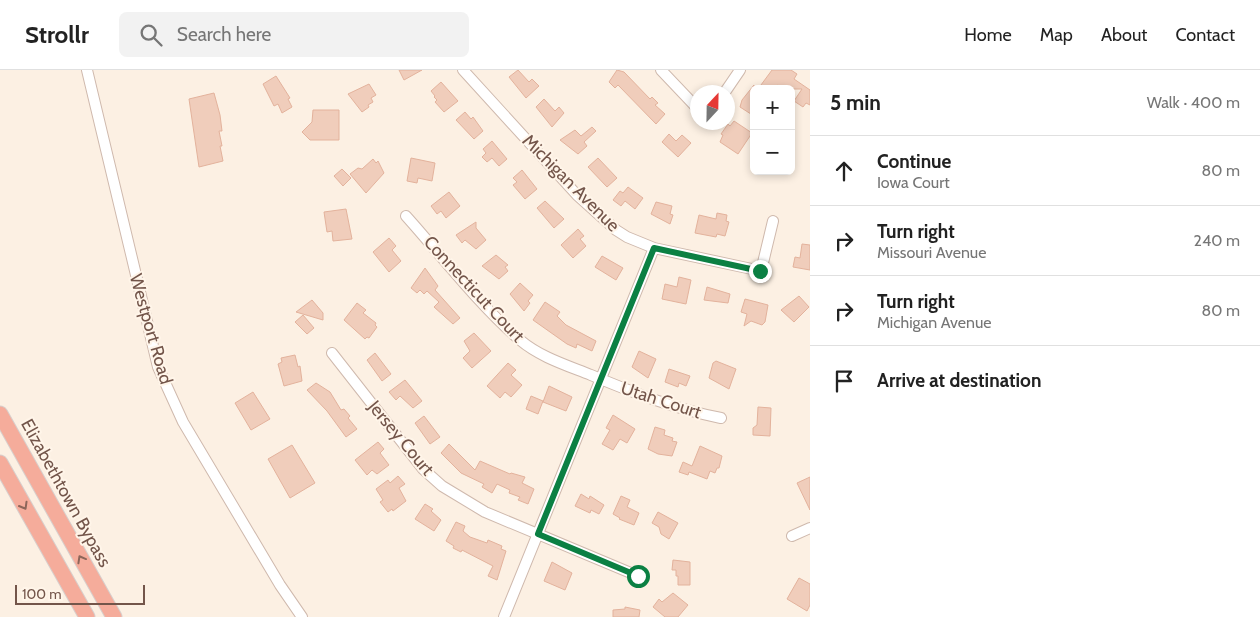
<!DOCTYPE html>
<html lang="en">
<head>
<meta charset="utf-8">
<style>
	:root { --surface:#fff; --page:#f2f2f2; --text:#222; --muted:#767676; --line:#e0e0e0 }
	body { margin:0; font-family:Cabin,sans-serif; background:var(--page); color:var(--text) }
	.controls { position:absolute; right:15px; top:15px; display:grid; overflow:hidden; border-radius:8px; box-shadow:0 2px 8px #0003 }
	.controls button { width:45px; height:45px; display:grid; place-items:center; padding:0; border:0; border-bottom:1px solid var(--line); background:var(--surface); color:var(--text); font:25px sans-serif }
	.compass { position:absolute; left:690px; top:15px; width:45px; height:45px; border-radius:50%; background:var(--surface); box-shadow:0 2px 8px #0003; rotate:22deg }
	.scale { position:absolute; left:15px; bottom:12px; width:130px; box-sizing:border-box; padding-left:5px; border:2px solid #73554a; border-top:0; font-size:14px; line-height:18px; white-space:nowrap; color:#73554a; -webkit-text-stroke:4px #fff5e9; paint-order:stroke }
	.stop { position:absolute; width:15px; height:15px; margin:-11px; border:4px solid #0b8043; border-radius:50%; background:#fff }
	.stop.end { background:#0b8043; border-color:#fff; box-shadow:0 1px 5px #0008 }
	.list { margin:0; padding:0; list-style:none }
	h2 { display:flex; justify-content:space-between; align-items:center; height:65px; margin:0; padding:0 20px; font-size:21px }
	h2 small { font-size:16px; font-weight:400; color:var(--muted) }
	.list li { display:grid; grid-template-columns:32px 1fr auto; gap:15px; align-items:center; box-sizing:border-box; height:70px; padding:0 20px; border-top:1px solid var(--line) }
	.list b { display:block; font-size:19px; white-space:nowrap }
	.list p { margin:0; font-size:16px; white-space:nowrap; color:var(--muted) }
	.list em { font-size:16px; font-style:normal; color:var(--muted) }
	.icon { flex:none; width:28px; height:28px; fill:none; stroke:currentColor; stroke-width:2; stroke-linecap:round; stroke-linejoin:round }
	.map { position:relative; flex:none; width:810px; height:547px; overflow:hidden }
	header { display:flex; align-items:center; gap:30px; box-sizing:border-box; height:70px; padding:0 25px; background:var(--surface); border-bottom:1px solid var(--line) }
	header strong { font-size:24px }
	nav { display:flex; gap:28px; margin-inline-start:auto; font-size:18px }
	.search { width:350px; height:45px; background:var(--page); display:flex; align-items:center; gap:12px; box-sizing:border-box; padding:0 18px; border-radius:8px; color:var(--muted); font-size:19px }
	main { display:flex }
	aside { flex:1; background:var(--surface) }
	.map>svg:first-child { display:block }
	.building { fill:#f0cdbb; stroke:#e3b29c }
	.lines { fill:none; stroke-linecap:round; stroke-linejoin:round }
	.minor-casing { stroke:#cfb9ad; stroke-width:12 }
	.highway-casing { stroke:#d8cfcc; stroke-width:17 }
	.minor { stroke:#fff; stroke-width:10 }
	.highway { stroke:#f5ac9b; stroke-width:15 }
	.oneway { stroke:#8d665a }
	.route { stroke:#0b8043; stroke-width:6 }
	.labels { text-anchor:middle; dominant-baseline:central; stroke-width:4; stroke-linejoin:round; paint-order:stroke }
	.street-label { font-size:18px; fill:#73554a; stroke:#fff5e9 }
</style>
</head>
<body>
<header>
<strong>Strollr</strong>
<div class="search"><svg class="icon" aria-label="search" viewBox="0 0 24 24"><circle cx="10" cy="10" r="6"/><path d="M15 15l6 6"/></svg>Search here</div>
<nav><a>Home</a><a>Map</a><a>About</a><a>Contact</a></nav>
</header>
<main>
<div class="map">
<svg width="810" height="547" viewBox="0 0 810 547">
	<rect width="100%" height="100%" fill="#fcf0e3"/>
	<path class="building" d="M399,0H422L404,10Z
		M518,0L529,12L532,9L539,16L526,28L509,7Z
		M617,0L624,2L650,29L652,27L658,33L655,35L665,44L656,54L618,15L615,18L609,12Z
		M772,0H791L797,4L794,9L810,20V35L806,33L803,37L794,31L802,19H782L777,15L774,19H758Z
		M276,6L290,28L288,29L292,37L282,43L278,34L274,36L263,14Z
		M441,12L458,31L444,42L435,32L437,30L434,27L435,26L431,21Z
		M369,14L376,25L371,28L373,32L368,35L369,37L362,42L348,24Z
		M754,15V46L740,37L742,30Z
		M214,23L220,45L222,61H219L222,76H220L223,91L199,97L189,29Z
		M544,29L555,41L559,37L564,43L552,57L536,37Z
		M313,40H339V70H310L302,62L312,52Z
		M465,42L471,49L473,47L483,61L474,69L456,50Z
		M734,51L752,63L738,84L720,72L723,65L721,64L728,54L730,56Z
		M592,57L596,61L584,72L587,76L578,84L560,70L575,60L581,66Z
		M669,64L676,71L682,65L691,73L678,87L662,72Z
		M492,71L507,89L499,96L492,88L487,92L482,87L486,83L483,79Z
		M411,88L435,93L432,111L418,108L417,113L407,111Z
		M598,88L617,108L607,117L588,97Z
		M373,89L376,93L378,91L384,103L366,123L350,104L358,98L362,99Z
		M342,99L351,108L343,116L334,106Z
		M522,100L537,119L525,129L513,115L517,112L513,108Z
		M628,117L643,128L635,139L625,131L621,136L613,130L620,121L623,123Z
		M449,122L460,136L446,148L441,141L437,144L431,136Z
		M545,131L564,149L554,158L537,138Z
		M656,132L672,136L670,144L673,145L670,154L651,144Z
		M346,139L352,169L333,171L332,161L327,162L324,142Z
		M717,143L727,145L726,151L729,152L725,166L717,164L716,167L695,163L699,145L716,149Z
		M476,152V158L486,170L476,179L465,170L462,173L456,165Z
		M578,159L584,166L580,169L586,176L573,188L561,175Z
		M389,168L396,176L392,180L401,191L389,202L373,182Z
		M802,174L810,175V200L793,197L795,187L800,188Z
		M496,185L508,195L505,197L508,201L499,209L482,196Z
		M602,186L623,198L616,210L595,197Z
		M425,198L438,216L435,220L460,248L453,254L434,237L439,232L427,221L424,224L420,220L417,223L411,218Z
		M679,207L691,210L686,234L662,229L665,214L677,217Z
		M520,213L533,225L528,231L530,233L524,241L510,224Z
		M707,217L730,224L728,233L704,230Z
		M799,226L809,237L794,252L781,240Z
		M745,229L768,235L765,252L762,255L751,251L744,256L747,244L741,242Z
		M312,230L323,243V250L296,242Z
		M545,232L560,242L557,246L566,255L596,271L592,281L577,274L576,278L567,274L533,250Z
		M357,233L366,240L363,243L376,253L375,255L377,257L369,268L367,267L365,269L344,250Z
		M303,245L314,258L307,264L295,252Z
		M474,263L491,281L472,298L463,288L470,281L464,271Z
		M639,281L656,289L648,308L632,297Z
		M375,283L391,304L382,311L367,290Z
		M295,285L298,297L300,296L302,311L284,316L278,294L282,292L281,288Z
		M716,291L736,299L729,319L709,308L713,293Z
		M508,293L516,300L511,305L522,315L511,327L505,322L500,328L487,316Z
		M669,299L690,306L686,316L679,313L678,317L665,312Z
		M405,310L422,331L413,338L400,326L396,330L389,322Z
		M316,313L330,322L341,340L344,339L350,346L348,348L357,359L346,367L327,341L307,320Z
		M549,316L572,327L566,341L543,332Z
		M253,322L270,349L251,360L235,333Z
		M531,326L543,331L538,344L526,339Z
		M758,337L771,338L770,366L753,365V358L757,355Z
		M613,345L635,359L627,373L620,369L613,380L602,374L610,360L606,358Z
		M424,346L440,367L430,374L415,353Z
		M655,357L665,360L664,365L673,368L672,371L677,372L672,386L658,384L648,379Z
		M378,372L384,379L380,383L389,395L377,404L372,400L367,405L355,390Z
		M449,374L475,400L480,391L510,404L511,403L525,407L522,413L534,419L528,434L518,430L520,427L509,423L510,420L497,414L492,423L482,417L484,414L461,403L441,383Z
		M292,375L315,413L290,428L268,389Z
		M700,376L722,386L719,398H717L715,403L710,401L707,409L689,402L688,405L679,402L683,392L692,396Z
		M398,406L405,414L399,418L406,431L393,441L392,439L388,442L380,432L383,430L376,419L388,410L390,413Z
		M810,407V440L797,413Z
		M581,424L589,429L590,426L604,435L599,444L591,440L590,443L575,436Z
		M621,426L630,430L627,437L639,443L634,455L619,449L620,448L613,444Z
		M425,434L433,439L431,441L441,450L434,461L415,449Z
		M658,442L678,453L669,469L661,464L659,457L652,453Z
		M456,452L465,456L463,461L470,467L487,473L488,470L502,476L501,479L506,481L497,510L488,506L493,496L462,480L461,482L453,478L454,476L446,471Z
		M673,490L690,492V515H678V506H676V500H672Z
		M552,492L572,503L565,520L544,511Z
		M799,508L810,514V535L807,541L787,529Z
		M673,523L688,535L678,547H665L653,537L659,529L662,532Z
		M625,537L640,540L639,547H613V540L625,539Z"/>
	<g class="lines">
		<defs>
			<path id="minor" d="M87,0L158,297L183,352L280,515L302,547
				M463,0L577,125L616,160L627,167L654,178L761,201L773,151
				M661,0L698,39
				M725,22L740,0
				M406,146C441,185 480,236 520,270C540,287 566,295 591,305C634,323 675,339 721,348
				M332,283L423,399L442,416L485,442L638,506
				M792,466L810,458
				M504,547L654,178"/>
			<path id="highway" d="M0,344L114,547
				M0,393L87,547"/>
		</defs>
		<use href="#minor" class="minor-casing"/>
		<use href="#highway" class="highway-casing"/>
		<use href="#minor" class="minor"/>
		<use href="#highway" class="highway"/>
	</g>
	<defs><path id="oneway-chevron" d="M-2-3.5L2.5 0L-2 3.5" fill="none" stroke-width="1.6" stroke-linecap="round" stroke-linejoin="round" transform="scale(1.25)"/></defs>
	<g class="oneway">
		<use href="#oneway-chevron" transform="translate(24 436) rotate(60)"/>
		<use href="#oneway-chevron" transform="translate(81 489) rotate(-119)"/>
	</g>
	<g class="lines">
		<path class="route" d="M638,506L538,464L654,178L760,201"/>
	</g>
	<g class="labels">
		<g class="street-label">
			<text transform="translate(571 113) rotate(45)">Michigan Avenue</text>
			<text transform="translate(474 219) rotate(47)">Connecticut Court</text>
			<text transform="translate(151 259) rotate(74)">Westport Road</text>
			<text transform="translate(661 330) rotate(18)">Utah Court</text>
			<text transform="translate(401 368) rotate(50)">Jersey Court</text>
			<text transform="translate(66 423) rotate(61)">Elizabethtown Bypass</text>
		</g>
	</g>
</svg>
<div class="controls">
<button>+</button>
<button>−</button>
</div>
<svg class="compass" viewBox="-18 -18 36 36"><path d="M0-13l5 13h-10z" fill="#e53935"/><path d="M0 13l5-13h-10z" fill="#767676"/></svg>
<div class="scale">100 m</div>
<div class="stop" style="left:638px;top:506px"></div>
<div class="stop end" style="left:760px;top:201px"></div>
</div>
<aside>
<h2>5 min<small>Walk · 400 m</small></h2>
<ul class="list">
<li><svg class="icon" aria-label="ahead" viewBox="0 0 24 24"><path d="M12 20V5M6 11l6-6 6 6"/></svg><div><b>Continue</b><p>Iowa Court</p></div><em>80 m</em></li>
<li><svg class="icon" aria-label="right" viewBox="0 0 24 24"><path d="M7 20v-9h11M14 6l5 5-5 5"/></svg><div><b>Turn right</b><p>Missouri Avenue</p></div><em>240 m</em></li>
<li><svg class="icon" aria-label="right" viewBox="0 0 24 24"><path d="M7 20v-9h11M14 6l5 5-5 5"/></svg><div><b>Turn right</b><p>Michigan Avenue</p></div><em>80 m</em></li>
<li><svg class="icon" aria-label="arrive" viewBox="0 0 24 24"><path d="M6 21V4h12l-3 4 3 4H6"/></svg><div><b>Arrive at destination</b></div></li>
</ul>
</aside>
</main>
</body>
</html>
